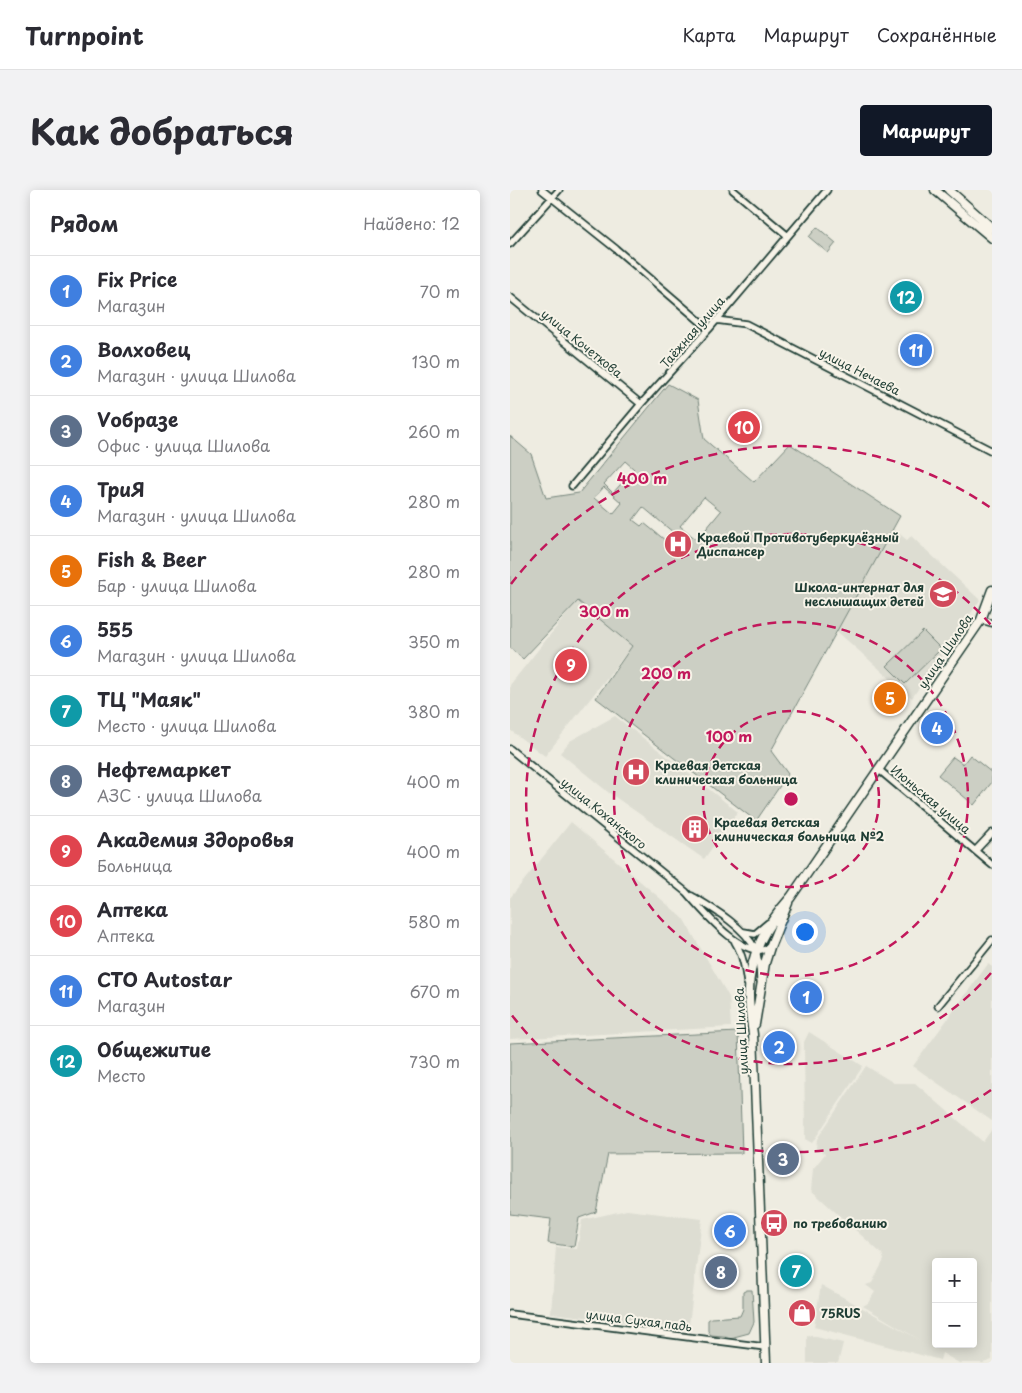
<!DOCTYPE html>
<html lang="ru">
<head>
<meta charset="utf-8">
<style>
	:root { --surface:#fff; --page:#f2f2f3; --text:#2b2b33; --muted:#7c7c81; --line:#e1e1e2; --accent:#111827 }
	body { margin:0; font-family:"Playpen Sans",sans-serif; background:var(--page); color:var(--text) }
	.controls { position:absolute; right:15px; bottom:15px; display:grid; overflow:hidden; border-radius:5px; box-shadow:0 2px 12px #0003 }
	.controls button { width:45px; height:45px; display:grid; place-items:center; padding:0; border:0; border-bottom:1px solid var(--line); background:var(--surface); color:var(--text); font:25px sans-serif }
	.you { position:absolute; left:294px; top:741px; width:18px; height:18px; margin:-12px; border:4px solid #fff; border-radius:50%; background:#1a73e8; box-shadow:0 0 0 8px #1a73e833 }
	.badge { display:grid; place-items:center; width:32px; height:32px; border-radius:50%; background:var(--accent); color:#fff; font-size:16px; font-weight:700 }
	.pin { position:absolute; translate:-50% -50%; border:2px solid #fff; box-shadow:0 1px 5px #0006 }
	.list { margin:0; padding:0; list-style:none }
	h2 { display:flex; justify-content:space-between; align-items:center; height:65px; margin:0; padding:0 20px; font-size:21px }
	h2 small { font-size:16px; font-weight:400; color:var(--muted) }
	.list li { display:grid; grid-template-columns:32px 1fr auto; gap:15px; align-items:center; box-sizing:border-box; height:70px; padding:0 20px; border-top:1px solid var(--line) }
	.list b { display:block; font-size:19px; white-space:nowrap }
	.list p { margin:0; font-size:16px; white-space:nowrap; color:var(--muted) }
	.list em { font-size:16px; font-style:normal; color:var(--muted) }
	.map { position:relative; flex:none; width:482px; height:1173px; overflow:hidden; border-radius:5px }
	header { display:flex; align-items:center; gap:30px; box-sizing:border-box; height:70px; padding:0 25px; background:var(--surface); border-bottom:1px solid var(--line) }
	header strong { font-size:24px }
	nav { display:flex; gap:28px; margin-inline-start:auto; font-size:18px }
	.intro { display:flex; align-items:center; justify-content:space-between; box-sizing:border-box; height:120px; padding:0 30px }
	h1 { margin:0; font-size:35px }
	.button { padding:12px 22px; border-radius:5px; background:var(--accent); color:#fff; font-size:18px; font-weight:700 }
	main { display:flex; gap:30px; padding:0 30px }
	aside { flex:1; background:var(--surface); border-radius:5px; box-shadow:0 2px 12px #0003 }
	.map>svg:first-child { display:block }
	.built { fill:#ddddd2; fill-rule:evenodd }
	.green { fill:#cccfc4; stroke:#76867c; fill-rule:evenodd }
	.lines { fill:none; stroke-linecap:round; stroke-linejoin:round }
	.minor-casing { stroke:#1f3d34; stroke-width:9 }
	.major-casing { stroke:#1f3d34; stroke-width:11 }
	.minor { stroke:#f7f3e8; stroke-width:5.5 }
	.major { stroke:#f7f3e8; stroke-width:8 }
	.ring { fill:none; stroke:#c2185b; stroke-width:2.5; stroke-dasharray:9 6 }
	.labels { text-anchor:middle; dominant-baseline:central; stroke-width:4; stroke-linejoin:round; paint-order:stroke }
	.street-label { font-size:12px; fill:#1f3d34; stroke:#f7f3e8 }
	.poi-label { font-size:12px; font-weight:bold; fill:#1f3d34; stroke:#f7f3e8; text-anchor:start }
	.centre { fill:#c2185b; stroke:#f7f3e8; stroke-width:2.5 }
	.ring-label { font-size:15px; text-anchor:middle; font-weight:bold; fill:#c2185b; stroke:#f7f3e8; stroke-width:4; stroke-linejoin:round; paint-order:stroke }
</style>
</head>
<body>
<header>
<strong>Turnpoint</strong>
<nav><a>Карта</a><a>Маршрут</a><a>Сохранённые</a></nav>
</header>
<div class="intro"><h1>Как добраться</h1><a class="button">Маршрут</a></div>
<main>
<aside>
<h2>Рядом<small>Найдено: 12</small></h2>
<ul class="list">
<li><span class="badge" style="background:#3f7fe0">1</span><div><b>Fix Price</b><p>Магазин</p></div><em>70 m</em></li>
<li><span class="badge" style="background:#3f7fe0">2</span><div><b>Волховец</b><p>Магазин · улица Шилова</p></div><em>130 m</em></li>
<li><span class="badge" style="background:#5c6f8a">3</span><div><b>Vобразе</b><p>Офис · улица Шилова</p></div><em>260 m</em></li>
<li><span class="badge" style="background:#3f7fe0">4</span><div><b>ТриЯ</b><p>Магазин · улица Шилова</p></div><em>280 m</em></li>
<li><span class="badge" style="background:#e8710a">5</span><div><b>Fish &amp; Beer</b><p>Бар · улица Шилова</p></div><em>280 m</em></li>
<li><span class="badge" style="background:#3f7fe0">6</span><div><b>555</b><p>Магазин · улица Шилова</p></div><em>350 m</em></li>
<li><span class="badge" style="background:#0f9aa8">7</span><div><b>ТЦ &quot;Маяк&quot;</b><p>Место · улица Шилова</p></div><em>380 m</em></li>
<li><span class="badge" style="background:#5c6f8a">8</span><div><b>Нефтемаркет</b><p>АЗС · улица Шилова</p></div><em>400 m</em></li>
<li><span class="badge" style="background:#e0444e">9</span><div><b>Академия Здоровья</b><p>Больница</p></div><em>400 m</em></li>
<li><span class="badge" style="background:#e0444e">10</span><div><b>Аптека</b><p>Аптека</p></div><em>580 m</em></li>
<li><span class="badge" style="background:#3f7fe0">11</span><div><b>СТО Autostar</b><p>Магазин</p></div><em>670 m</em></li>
<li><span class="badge" style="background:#0f9aa8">12</span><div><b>Общежитие</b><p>Место</p></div><em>730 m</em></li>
</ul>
</aside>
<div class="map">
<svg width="482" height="1173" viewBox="0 0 482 1173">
	<rect width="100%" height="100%" fill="#eeece1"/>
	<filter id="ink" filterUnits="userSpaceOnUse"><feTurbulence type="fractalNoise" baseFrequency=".02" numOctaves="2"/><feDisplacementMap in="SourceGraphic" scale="10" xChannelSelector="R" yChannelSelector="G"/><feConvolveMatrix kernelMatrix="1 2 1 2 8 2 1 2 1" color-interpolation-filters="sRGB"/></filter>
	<g filter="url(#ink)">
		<path class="built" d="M377,334L397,350L401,346L470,410L402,508L321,436Z
			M68,410L122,456L35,566L0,540V495Z
			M105,526L228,622L194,669L98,602L50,563L60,551Z
			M61,632L173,728L219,807L221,837L0,849V708Z
			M478,774L482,777V931L403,876Z
			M299,842L353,876L302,953L295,949L294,852Z
			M356,876L384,893H405L473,952L482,939V1170L473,1173H449L432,1163L430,1170L304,1137L311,1095L410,1150L353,1116L358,1113L365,1102L356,1095L362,1093L374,1070L372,1064L301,1000L303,979L315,964L306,959L307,949ZM426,1072H463V1154H426Z
			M117,1020L192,1029L179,1135L167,1138L41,1123L46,1057L67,1059L72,1030Z
			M297,1145L333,1153L328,1173H297Z"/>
		<path class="green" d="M307,37L326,53L318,63L299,47Z
			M158,194L188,210L194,249L244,292L280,254L390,326L261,561L278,584L246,631L86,508L122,456L68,411L13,469L0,458V246L21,264L36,308L69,303ZM115,271L124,279L103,303L94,294ZM94,297L112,313L103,324L84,308ZM194,307L211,321L187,350L170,336ZM133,317L177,354L167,366L158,359L161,355L134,333L131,336L123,330Z
			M413,441L431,459L395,494L377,476Z
			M460,565L482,583V592L464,615L428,585L443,567L453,574Z
			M228,842L232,963L98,964L86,1022L69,1028L64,1057L38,1053L41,1029L0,1024V853Z
			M237,1100H242L244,1132L239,1143L224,1147L201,1145L198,1141V1130L201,1128L230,1126L233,1119V1102Z"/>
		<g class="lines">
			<defs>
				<path id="minor" d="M32,0L106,59L199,139
					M223,0L278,46
					M0,54L49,0
					M0,107L131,214
					M206,130L236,134L482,261
					M62,296L131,214L199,139L317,0
					M471,430L482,433
					M0,559L176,702C191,719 236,774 260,757
					M368,579L482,675
					M466,660L482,643
					M182,706C202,718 235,737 245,759C249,769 250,780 250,790
					M234,742L245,744L258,733
					M225,752C233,765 235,779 237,793
					M428,816L482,750
					M0,1124L255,1157"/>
				<path id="major" d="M425,0L482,48
					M439,0L482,38
					M245,834L255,773L260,757L278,713
					M256,1173L243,844C241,831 239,818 239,805C238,766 256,735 281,707L471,430L482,400"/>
			</defs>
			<use href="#minor" class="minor-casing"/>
			<use href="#major" class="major-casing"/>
			<use href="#minor" class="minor"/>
			<use href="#major" class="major"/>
		</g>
	</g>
	<g class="ring">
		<circle cx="281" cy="609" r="88"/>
		<circle cx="281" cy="609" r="177"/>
		<path d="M481 783A265 265 0 1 1 481 435"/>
		<path d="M481 900A353 353 0 0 1 1 824M1 394A353 353 0 0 1 481 318"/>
	</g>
	<defs>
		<symbol id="hospital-disc" viewBox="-11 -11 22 22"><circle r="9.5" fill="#d1495b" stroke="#f7f3e8"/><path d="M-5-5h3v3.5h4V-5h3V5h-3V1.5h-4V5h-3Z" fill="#fff"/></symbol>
		<symbol id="school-disc" viewBox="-11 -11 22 22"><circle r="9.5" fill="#d1495b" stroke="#f7f3e8"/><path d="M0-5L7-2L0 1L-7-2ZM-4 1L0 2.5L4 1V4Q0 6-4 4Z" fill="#fff"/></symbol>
		<symbol id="building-disc" viewBox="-11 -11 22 22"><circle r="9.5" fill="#d1495b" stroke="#f7f3e8"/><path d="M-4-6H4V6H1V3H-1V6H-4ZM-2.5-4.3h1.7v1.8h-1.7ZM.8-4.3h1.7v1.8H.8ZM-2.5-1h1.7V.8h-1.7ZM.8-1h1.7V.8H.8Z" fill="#fff"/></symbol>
		<symbol id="bus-disc" viewBox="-11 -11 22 22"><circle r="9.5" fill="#d1495b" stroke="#f7f3e8"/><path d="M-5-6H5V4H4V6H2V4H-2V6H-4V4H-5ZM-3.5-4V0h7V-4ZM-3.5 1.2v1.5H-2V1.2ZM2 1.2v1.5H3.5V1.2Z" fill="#fff"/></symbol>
		<symbol id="shop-disc" viewBox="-11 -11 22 22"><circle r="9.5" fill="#d1495b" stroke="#f7f3e8"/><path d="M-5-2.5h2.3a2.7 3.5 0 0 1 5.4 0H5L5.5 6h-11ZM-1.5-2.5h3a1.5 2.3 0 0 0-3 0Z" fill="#fff"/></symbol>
	</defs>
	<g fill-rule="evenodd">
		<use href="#hospital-disc" x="152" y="338" width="32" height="32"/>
		<use href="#school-disc" x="417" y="388" width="32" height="32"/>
		<use href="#hospital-disc" x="110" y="566" width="32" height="32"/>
		<use href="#building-disc" x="169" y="623" width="32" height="32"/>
		<use href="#bus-disc" x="248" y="1017" width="32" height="32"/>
		<use href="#shop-disc" x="276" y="1107" width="32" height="32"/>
	</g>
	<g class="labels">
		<g class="street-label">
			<text transform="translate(182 142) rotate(-49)">Таёжная улица</text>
			<text transform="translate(72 153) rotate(39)">улица Кочеткова</text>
			<text transform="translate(350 181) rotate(27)">улица Нечаева</text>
			<text transform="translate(435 461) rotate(-56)">улица Шилова</text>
			<text transform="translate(421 609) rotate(40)">Июньская улица</text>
			<text transform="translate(94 623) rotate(39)">улица Коханского</text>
			<text transform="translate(231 841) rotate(-93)">улица Шилова</text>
			<text transform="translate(129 1130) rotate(7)">улица Сухая падь</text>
		</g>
		<g class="poi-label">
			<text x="187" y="347">Краевой Противотуберкулёзный<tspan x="187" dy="14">Диспансер</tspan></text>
			<text x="414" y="397" text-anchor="end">Школа-интернат для<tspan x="414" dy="14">неслышащих детей</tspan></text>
			<text x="145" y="575">Краевая детская<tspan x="145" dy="14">клиническая больница</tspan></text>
			<text x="204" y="632">Краевая детская<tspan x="204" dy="14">клиническая больница №2</tspan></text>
			<text x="283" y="1033">по требованию</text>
			<text x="311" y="1123">75RUS</text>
		</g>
	</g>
	<circle cx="281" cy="609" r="8" class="centre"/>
	<g class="ring-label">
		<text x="132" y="294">400 m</text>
		<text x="94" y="427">300 m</text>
		<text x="156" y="489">200 m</text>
		<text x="219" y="552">100 m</text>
	</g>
</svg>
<div class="controls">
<button>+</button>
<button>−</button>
</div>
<div class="you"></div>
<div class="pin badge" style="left:296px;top:807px;background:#3f7fe0">1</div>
<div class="pin badge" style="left:269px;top:857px;background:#3f7fe0">2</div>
<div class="pin badge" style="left:273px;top:969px;background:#5c6f8a">3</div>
<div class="pin badge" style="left:427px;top:538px;background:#3f7fe0">4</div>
<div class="pin badge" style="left:380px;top:508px;background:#e8710a">5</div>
<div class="pin badge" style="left:220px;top:1041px;background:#3f7fe0">6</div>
<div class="pin badge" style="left:286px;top:1081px;background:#0f9aa8">7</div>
<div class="pin badge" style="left:211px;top:1082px;background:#5c6f8a">8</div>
<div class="pin badge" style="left:61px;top:475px;background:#e0444e">9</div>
<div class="pin badge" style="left:234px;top:237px;background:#e0444e">10</div>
<div class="pin badge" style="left:406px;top:160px;background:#3f7fe0">11</div>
<div class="pin badge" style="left:396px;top:107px;background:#0f9aa8">12</div>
</div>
</main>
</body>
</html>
